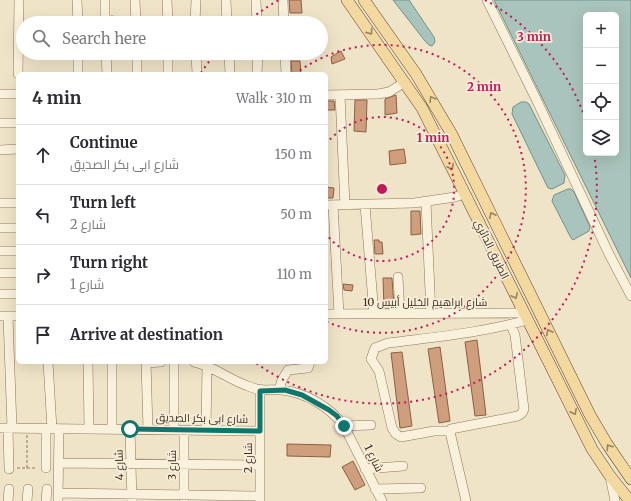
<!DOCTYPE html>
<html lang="en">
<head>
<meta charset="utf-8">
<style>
	:root { --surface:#fff; --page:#f2f2f3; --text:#2b2b33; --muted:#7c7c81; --line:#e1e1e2 }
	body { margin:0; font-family:Merriweather,Cairo,serif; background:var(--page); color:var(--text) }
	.controls { position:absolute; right:12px; top:12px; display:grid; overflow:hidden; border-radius:6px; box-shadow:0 4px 16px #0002 }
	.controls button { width:36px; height:36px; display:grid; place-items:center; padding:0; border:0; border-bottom:1px solid var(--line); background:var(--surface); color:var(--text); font:20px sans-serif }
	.stop { position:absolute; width:12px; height:12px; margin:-9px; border:3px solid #0f766e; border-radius:50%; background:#fff }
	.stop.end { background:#0f766e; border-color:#fff; box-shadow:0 1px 4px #0008 }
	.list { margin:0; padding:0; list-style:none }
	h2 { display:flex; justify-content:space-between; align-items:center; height:52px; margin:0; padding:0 16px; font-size:17px }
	h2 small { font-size:13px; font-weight:400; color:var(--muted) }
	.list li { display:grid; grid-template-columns:26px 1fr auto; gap:12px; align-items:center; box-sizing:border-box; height:60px; padding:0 16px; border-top:1px solid var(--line) }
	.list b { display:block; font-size:15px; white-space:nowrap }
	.list p { margin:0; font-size:13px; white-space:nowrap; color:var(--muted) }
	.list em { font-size:13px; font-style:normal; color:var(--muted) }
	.icon { flex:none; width:22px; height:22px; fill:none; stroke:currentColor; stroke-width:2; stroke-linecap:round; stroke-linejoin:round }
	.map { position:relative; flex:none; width:631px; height:501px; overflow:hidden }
	.search { position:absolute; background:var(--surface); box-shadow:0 4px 16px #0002; left:16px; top:16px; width:312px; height:44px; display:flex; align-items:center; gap:10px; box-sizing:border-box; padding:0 14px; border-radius:22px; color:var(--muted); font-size:15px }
	.panel { position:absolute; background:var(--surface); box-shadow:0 4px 16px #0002; left:16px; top:72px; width:312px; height:292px; border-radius:6px }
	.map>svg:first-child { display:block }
	.water { fill:#a9c4bc; stroke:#6f938a; fill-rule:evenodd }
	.building { fill:#cf9f7d; stroke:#8d5f41 }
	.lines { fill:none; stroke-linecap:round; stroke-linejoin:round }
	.minor-casing { stroke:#8d765c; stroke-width:10 }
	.major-casing { stroke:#5b4430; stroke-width:12 }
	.path { stroke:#8d765c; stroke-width:1; stroke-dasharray:3 2; stroke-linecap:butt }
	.minor { stroke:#faf1dc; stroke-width:9 }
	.major { stroke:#f3d9a0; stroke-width:11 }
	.oneway { stroke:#988460 }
	.route { stroke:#0f766e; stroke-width:5 }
	.ring { fill:none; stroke:#c2185b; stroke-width:2; stroke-dasharray:2 4 }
	.labels { text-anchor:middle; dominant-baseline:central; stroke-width:3.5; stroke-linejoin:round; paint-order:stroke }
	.street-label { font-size:11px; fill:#3d2e20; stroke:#f7eed8 }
	.centre { fill:#c2185b; stroke:#f7eed8; stroke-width:2 }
	.ring-label { font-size:12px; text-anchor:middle; font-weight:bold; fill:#c2185b; stroke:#f7eed8; stroke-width:3.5; stroke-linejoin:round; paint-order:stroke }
</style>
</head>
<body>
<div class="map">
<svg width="631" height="501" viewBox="0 0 631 501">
	<rect width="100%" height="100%" fill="#f0e4c8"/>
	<path class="water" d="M393,0H409L434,37L435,42L432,46L429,45L425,41Z
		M494,0H631V278ZM586,15H616V153H586Z
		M521,102H526L529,104L565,175L564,183L552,189L548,188L512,114L513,107Z
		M568,189H571L574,192L590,227L589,231L573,240L571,238L552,201L554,195Z"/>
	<path class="building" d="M289,0H301L302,13H290Z
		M111,16L119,17V23H111Z
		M341,51L345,59L332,64L331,57Z
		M291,61H300L301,74H292Z
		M396,95L397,113L385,115V99Z
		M355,100H367L366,132L354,131Z
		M326,101H334L335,110H326Z
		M404,149L406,163L390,165L389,151Z
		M326,187L334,188L333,198H326Z
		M411,211H420L421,234L411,235Z
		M374,240H379V242H382L383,254H375Z
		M383,278H392L394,308H384Z
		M343,284L353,285L352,291L344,290Z
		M477,340L486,415L475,416L465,342Z
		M440,347L450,421L439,423L428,349Z
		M402,352L412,426L400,428L391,353Z
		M287,444L331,445L330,457L287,456Z
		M353,461L365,485L355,490L342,467Z"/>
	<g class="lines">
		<defs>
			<path id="minor" d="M77,0L78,23
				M105,0V23
				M135,0L136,23
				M167,0L168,23
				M226,0L227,23
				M256,0L257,23
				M283,0L284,23
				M487,0L536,99L609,254L631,296
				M195,23L196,0
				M78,53V74
				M106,53L107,74
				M137,53V74
				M168,53V74
				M196,53L197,74
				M229,53L230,74
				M285,53L286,74
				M18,74L19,0
				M257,74L258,53
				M0,94H18
				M326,95L378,94L389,92L405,82
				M340,95L345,205
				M0,123H18
				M0,150L18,149
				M426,202L431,314
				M0,203H18
				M326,205L414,203L455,197L464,194
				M333,205L339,314
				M365,205L374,314
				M0,228H18
				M0,251H18
				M0,273H18
				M398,277L400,314
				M0,294H18
				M326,314L523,313
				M0,316H18
				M8,316L12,428
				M48,362L52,429
				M88,362L89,429
				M112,362V429
				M146,362L148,429
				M174,362V430
				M194,362C213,366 230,380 248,386C262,392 267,389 281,390C305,392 330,407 344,426L382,501
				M146,363L161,362
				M279,390L282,380L288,370L308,368L310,362
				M344,426L371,425
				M0,428L260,431
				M8,428L9,469
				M46,429V468
				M130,429L132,501
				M184,430V500
				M206,430L207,366
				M450,431H434L401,437L396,434L392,428L379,371L371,359L375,348L388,343C434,337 482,333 527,320
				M59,463L260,465
				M365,469L403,466
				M610,476L615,501
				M375,489L421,488
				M58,493L260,496
				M8,501L9,489
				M27,501L28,489
				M46,501L47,489
				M58,501L59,429
				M260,501V391
				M466,501L450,432L451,429L518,416L522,413L524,409L515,335L511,325"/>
			<path id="major" d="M347,0L422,108L592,449L610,476L630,501
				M364,0L416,74L451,133L590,415L607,444L631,479"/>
		</defs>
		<use href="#minor" class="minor-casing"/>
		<use href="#major" class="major-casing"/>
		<path class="path" d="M17,468H37
			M27,468V435"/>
		<use href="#minor" class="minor"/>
		<use href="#major" class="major"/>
	</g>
	<defs><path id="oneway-chevron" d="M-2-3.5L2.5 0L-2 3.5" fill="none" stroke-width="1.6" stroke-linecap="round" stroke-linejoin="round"/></defs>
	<g class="oneway">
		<use href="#oneway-chevron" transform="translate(370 32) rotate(55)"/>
		<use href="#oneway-chevron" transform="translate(432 99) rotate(-121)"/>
		<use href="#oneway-chevron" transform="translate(451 167) rotate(64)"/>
		<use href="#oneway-chevron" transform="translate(492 215) rotate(-116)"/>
		<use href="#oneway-chevron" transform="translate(515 296) rotate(64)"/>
		<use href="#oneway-chevron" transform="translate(549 332) rotate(-116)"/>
		<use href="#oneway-chevron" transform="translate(574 412) rotate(63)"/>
		<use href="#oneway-chevron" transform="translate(609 447) rotate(-122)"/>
	</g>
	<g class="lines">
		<path class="route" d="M130,429L260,431V391L285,390L302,395L329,410L337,416L344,426"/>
	</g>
	<g class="ring">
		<path d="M326 144A72 72 0 1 1 326 234"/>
		<path d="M295 74A144 144 0 1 1 327 322"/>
		<path d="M201 73A215 215 0 0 1 215 54M247 22A215 215 0 0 1 279 0M485 0A215 215 0 0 1 586 121M594 154A215 215 0 0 1 256 363"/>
	</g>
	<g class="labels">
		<g class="street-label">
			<text transform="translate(492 249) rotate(64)">الطريق الدائري</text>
			<text x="425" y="302">شارع ابراهيم الخليل أبيس 10</text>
			<text transform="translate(202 418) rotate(1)">شارع ابى بكر الصديق</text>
			<text transform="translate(248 458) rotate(-90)">شارع 2</text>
			<text transform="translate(374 458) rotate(64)">شارع 1</text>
			<text transform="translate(119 465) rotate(-92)">شارع 4</text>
			<text transform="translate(172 465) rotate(-90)">شارع 3</text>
		</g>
	</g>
	<circle cx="382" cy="189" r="6" class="centre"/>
	<g class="ring-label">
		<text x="534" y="41">3 min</text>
		<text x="484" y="91">2 min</text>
		<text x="433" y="142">1 min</text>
	</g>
</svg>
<div class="controls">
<button>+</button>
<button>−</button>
<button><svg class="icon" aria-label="locate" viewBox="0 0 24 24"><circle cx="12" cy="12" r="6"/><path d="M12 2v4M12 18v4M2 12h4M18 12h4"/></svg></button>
<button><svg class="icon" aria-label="layers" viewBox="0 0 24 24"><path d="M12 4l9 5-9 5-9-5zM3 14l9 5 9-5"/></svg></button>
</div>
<div class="stop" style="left:130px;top:429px"></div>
<div class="stop end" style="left:344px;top:426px"></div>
<div class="search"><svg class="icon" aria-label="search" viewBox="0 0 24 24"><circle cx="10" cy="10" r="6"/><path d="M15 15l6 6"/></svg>Search here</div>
<section class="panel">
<h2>4 min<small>Walk · 310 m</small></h2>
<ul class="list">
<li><svg class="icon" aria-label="ahead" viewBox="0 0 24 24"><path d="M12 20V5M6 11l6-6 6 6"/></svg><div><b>Continue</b><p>شارع ابى بكر الصديق</p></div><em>150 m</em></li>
<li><svg class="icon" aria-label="left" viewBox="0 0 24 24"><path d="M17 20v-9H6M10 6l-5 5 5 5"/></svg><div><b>Turn left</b><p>شارع 2</p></div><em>50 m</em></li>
<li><svg class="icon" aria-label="right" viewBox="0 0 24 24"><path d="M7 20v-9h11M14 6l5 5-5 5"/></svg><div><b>Turn right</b><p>شارع 1</p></div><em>110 m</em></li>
<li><svg class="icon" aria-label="arrive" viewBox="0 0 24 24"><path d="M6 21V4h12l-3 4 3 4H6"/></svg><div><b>Arrive at destination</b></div></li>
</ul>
</section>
</div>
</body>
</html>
